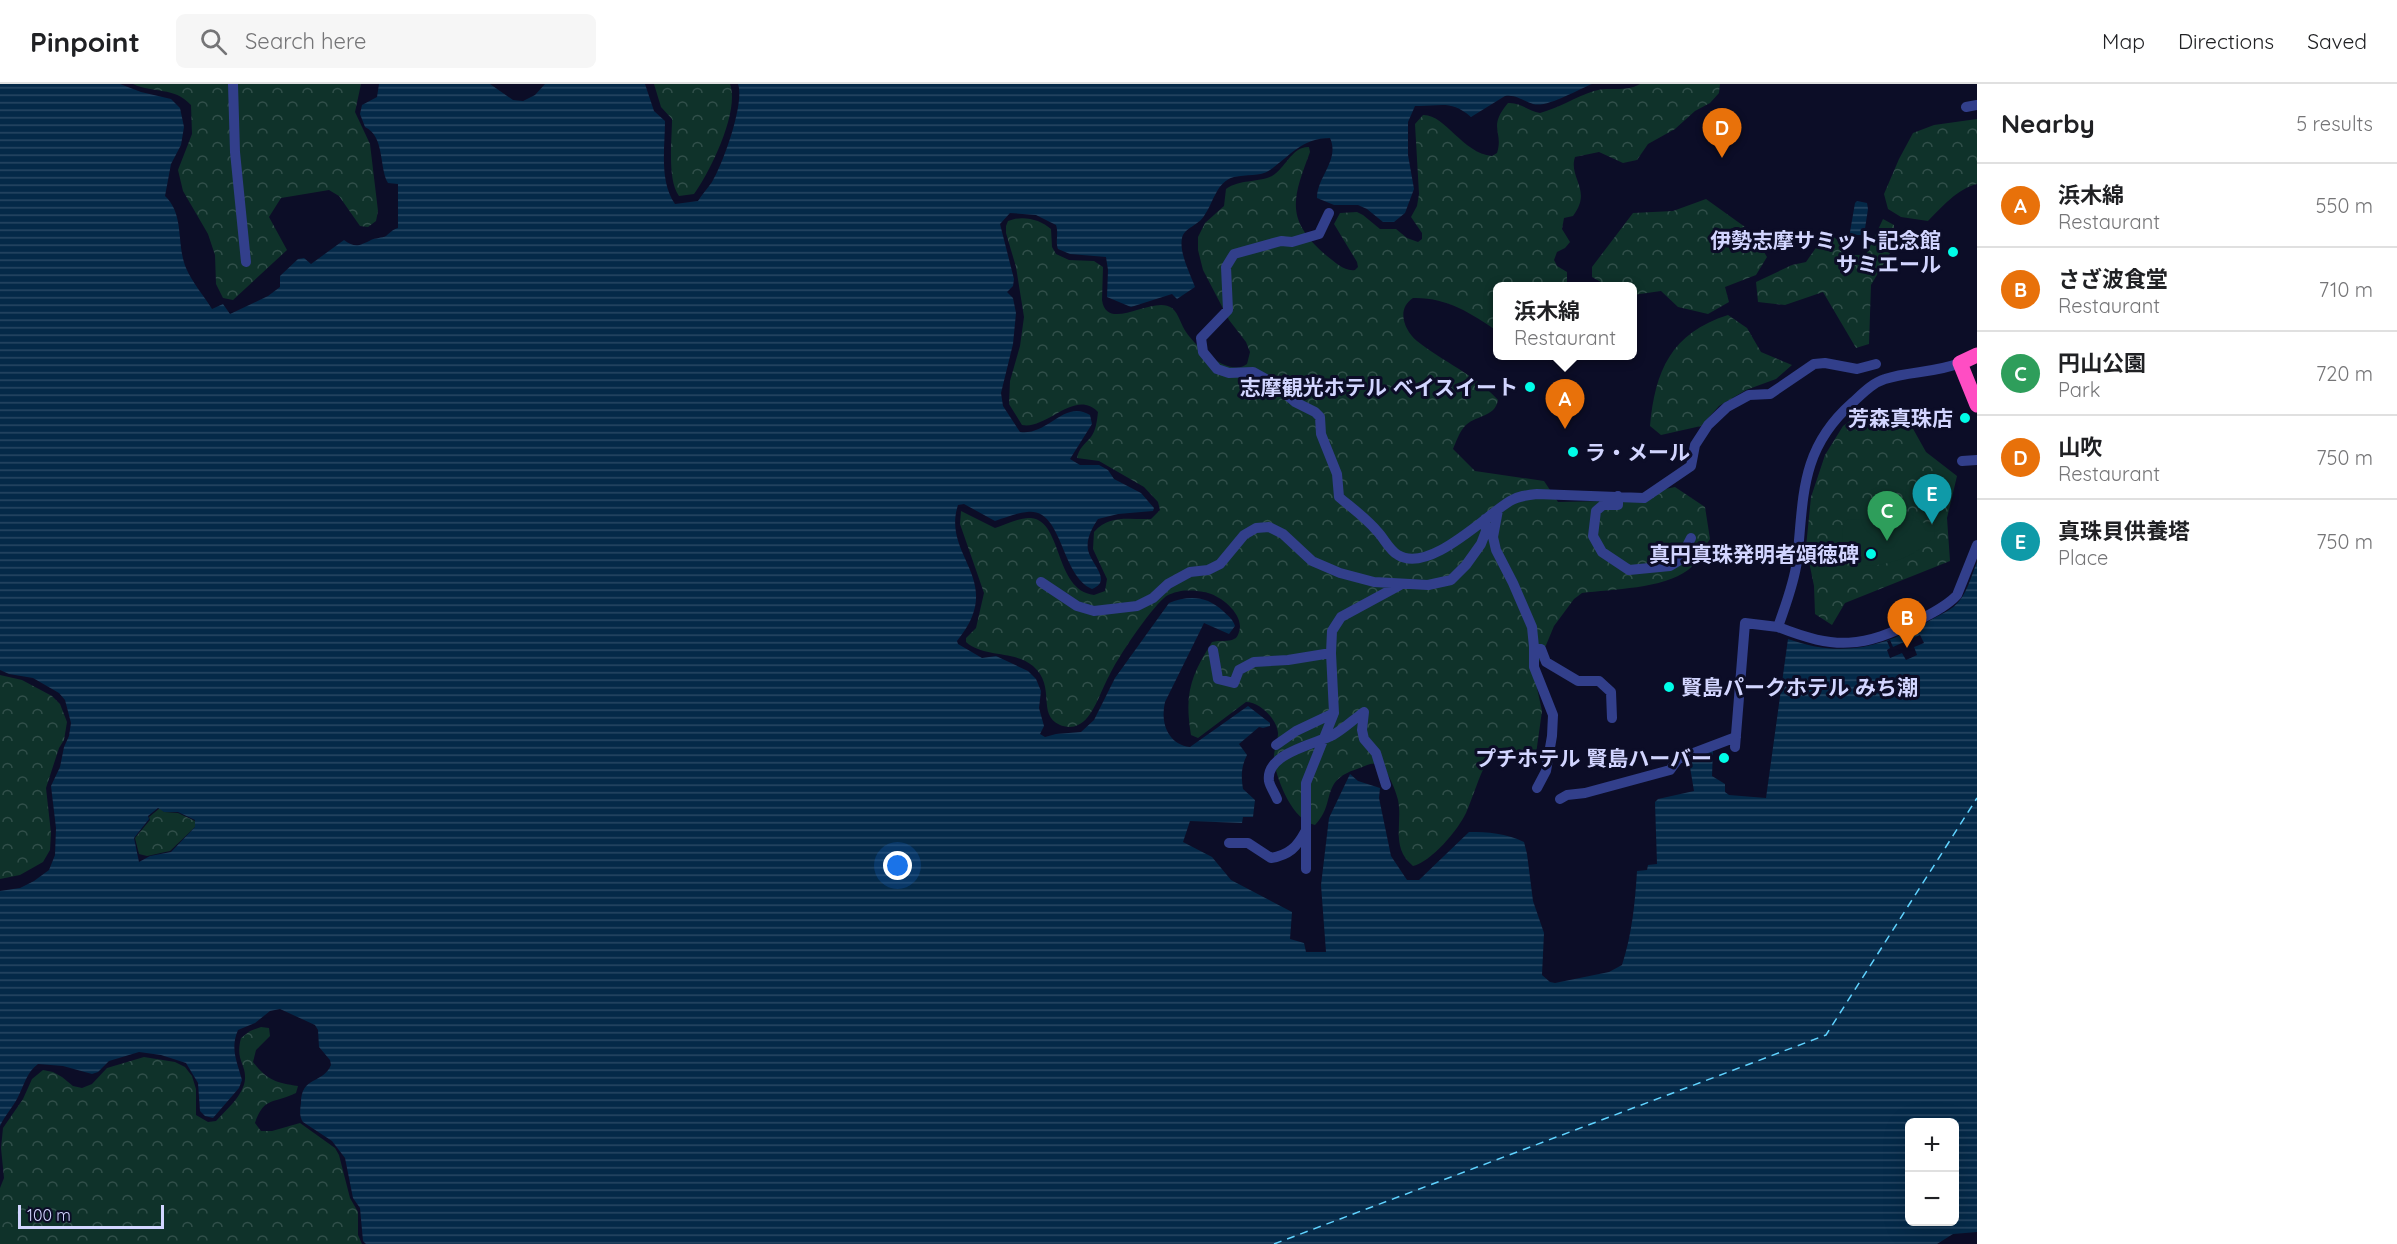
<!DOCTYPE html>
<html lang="en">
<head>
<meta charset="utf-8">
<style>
	:root { --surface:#fff; --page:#f6f6f6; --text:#202124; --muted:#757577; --line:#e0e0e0; --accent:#12847c }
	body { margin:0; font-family:Quicksand,"Noto Sans JP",sans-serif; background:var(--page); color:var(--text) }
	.controls { position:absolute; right:18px; bottom:18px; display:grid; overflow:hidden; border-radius:9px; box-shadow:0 6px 24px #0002 }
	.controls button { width:54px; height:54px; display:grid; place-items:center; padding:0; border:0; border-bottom:2px solid var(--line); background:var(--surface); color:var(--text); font:30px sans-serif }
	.scale { position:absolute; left:18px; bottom:15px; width:146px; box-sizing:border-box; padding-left:6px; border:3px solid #d2d5ff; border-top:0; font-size:16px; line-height:21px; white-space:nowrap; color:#d2d5ff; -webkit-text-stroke:4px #0c0d27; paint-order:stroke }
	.you { position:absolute; left:898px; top:782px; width:21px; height:21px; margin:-15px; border:4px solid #fff; border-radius:50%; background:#1a73e8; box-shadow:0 0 0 9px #1a73e833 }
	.badge { display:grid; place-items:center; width:39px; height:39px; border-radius:50%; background:var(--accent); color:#fff; font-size:20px; font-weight:700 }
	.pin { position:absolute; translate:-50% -50px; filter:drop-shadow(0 2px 3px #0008) }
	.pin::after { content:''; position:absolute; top:32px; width:21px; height:18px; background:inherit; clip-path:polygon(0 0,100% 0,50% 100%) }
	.popup { position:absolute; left:1493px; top:198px; width:144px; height:78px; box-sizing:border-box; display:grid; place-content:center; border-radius:9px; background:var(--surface); filter:drop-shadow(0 2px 4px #0005); font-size:20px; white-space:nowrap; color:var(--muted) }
	.popup b { font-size:22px; color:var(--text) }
	.popup::after { content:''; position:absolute; left:50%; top:100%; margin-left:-12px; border:12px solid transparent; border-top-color:var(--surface) }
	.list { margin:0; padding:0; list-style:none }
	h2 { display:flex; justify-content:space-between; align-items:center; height:78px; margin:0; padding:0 24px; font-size:26px }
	h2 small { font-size:20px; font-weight:400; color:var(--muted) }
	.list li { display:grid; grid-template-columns:39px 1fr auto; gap:18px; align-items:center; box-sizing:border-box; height:84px; padding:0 24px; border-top:2px solid var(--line) }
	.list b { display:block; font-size:22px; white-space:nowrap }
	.list p { margin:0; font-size:20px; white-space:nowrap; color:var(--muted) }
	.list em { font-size:20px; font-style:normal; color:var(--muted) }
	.icon { flex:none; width:33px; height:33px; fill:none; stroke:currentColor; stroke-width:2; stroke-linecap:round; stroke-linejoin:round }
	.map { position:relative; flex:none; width:1977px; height:1160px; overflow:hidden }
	header { display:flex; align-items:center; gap:36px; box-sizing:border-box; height:84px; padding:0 30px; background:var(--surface); border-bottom:2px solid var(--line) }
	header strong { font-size:28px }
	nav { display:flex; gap:33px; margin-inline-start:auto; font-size:21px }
	.search { width:420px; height:54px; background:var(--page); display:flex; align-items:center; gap:15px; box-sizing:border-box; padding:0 21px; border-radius:9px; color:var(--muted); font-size:22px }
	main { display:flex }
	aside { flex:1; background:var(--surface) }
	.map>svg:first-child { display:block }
	.forest { fill:url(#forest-crowns) }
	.park { fill:#0f322a }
	.water { fill:url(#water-rules); fill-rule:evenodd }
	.pier { fill:#0c0d27 }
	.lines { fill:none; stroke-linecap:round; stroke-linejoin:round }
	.ferry { stroke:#60d3ff; stroke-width:1.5; stroke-dasharray:8 6; stroke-linecap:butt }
	.minor { stroke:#323f8b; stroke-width:10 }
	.highway { stroke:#ff4dc3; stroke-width:15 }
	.poi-dot { fill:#00fde8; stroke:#0c0d27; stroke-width:2 }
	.labels { text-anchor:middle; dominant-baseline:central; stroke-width:6; stroke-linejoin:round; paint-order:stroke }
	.poi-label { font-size:21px; font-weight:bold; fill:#d2d5ff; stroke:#0c0d27; text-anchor:end }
</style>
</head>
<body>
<header>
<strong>Pinpoint</strong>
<div class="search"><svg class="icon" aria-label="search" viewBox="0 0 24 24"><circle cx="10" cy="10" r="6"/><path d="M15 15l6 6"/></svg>Search here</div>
<nav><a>Map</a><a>Directions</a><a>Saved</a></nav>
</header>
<main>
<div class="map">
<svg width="1977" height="1160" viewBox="0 0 1977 1160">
	<defs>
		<pattern id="forest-crowns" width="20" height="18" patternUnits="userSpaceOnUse" patternTransform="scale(1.5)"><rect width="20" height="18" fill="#0f322a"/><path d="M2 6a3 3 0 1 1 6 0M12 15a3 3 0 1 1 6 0" fill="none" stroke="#314f4a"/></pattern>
		<pattern id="water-rules" width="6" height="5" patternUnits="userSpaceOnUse" patternTransform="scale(1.5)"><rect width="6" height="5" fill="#042948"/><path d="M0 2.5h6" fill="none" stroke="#284763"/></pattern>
	</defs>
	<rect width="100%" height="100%" fill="#0c0d27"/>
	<path class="forest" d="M133,0H361L355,28L370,60L378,127L376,137L368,143L360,142L339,112L329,106L281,114L269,133L287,166L233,216L223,214L216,200L215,171L208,150L183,107L178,86L192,50L191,21C173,2 155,10 133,0Z
		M654,0H730C740,27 710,88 694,110L679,112C667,96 672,56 672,35L661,23Z
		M1640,0H1720L1719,9L1710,19L1695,27L1675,45L1648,60L1637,76L1623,79L1599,68L1575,73C1568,94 1593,106 1573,132L1564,134L1562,145L1570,158L1565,164L1557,168L1554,176L1557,182L1567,188V202H1498L1497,247C1471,229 1446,213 1413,214C1396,225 1404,246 1417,257C1443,278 1476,291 1498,316C1495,334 1474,331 1464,343C1459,349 1456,358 1453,365L1475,387L1544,397L1558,418L1607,417L1675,403L1705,423L1710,455C1703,465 1697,480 1688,486C1663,505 1612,505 1582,509L1574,515L1554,542L1534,590L1542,627L1536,670L1527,680L1492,668C1480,688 1475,708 1466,729C1458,746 1431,778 1413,782C1390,763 1403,740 1398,716C1395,704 1389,692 1383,682C1371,677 1368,681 1357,685C1319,697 1337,719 1315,741C1293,737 1277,697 1274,677C1273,667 1278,658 1278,649C1277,635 1260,618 1246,618L1198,654L1191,651C1184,609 1191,592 1212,558C1219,556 1229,558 1234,555C1237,554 1238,551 1239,548C1245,532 1223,513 1208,509C1201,507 1188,506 1181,507C1176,508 1168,510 1164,514C1149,527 1118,573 1109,592C1101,606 1093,635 1078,641C1073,644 1064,643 1060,641C1036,630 1057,603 1033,582C1014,566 984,574 966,558V554L976,544L984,509L960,440L961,427L995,444C1005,441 1020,433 1031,434C1063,437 1054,506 1094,511L1105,507L1107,495L1093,465L1094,448C1110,430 1129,436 1151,435L1160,426L1158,418L1144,403L1099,377L1077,374C1079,364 1084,361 1091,353C1096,346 1097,337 1098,328C1075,304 1047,346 1022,341L1009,320L1010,297L1020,262L1024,233L1016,183L1006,149V142L1008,137C1022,131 1040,135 1051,145L1052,163L1056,170L1069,176L1094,177L1103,183L1102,216C1107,250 1153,210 1172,224C1179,230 1181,241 1186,248C1196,263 1229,294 1247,280L1250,268L1246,258L1229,236L1203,186L1198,166V153L1205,139L1224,122L1226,105C1240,95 1257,99 1272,92C1285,85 1292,62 1309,63L1310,68C1292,116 1285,136 1327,172C1335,178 1345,188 1355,186L1358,183L1357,178L1334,140L1340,129L1357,128L1363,131L1380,145H1396L1407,154L1418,158L1422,155V149L1411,133L1417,122L1419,110L1415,40L1423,31C1445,30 1462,69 1492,72L1497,69C1504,47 1487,44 1508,19C1520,18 1528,27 1540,29C1559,24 1575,13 1594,7C1610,2 1624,9 1640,0Z
		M1977,35V100C1957,105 1942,123 1928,137L1901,133L1888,125L1884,110L1899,75L1913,49L1934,41Z
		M1706,115L1752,148L1767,173L1756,191L1725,203L1729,218L1708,230L1678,223L1661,207L1633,211L1632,202H1608L1592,193V183L1633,129L1673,127Z
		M1883,135L1894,141L1893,164L1871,201L1869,260L1856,264L1823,208L1785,221L1758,218L1756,198L1792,181L1806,178L1827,148L1839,157L1845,171H1866Z
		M1728,231L1747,244L1761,268L1792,281L1776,295L1746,306L1719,322L1701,342L1661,351L1650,342C1655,287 1671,249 1728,231Z
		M1865,326L1907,334L1926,368L1957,392L1947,434L1950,477L1845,519L1832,541L1815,530L1814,502L1806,463L1811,413L1825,371L1843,342Z
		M0,591L22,596L52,612L60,620L67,638L64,656L59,664L46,704L51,749L50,766L43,778L20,791L0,795Z
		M160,724L164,728L178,729L195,737V743L170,767L147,772L139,770L135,754L150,736L149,733Z
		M261,943L269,944L270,952L256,966L253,978C267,996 276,999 298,1002L296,1009C274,1020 264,1012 255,1039L261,1047H272L300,1039L335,1064L339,1071L350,1114L358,1128V1151L362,1160H0V1104L4,1094L1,1064L3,1044L23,1015L32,995L43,986L53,988L62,993L73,1002L82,1004L92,1000L107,984L144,973L175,978L185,983L192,992L196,1005V1031L208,1038L216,1037C226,1026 244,1011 245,995C246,979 235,977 241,954L250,947Z"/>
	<path class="park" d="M1868,435L1916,437L1934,441L1935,452C1914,475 1885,483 1854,482C1846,469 1836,451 1847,436Z"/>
	<path class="water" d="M0,0H120L141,8L171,15L180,24L184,43L181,61L171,80L165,112C185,131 176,160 186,184C192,198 204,212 212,225L223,220L230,230L268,212L280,203V192L298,175L304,174L311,180L344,156C355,164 359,162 371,156C375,154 382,154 386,152C391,148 392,146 398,144V100L388,99C379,84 385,52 365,43L360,30L362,21L377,13L379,0H490L513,16L523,17L535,11L545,0H645L654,27L665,37C665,64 659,97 675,120L698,117C702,110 708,104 712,98C723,80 745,19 738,0H1592C1577,6 1547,24 1533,20C1523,17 1516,10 1505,12L1471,33C1450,15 1440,23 1415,22L1408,38V71L1414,105L1405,129L1394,138H1383L1367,125L1358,121H1334L1317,114C1317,93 1340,76 1330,54C1302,54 1291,71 1270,86C1260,93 1246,90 1234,93C1216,98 1214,118 1204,132C1199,141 1184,144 1182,154C1179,169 1190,189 1195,203L1177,215L1172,210L1131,223L1107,213L1108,186L1106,173L1070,170L1058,165C1055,157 1059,150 1056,141L1036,131L1010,129L1000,140L1014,195L1013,202L1007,208L1013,214L1016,229L1013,260L1001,309L1003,322L1020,348C1048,352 1064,315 1090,331L1092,340L1070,375L1080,381H1099L1108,386L1114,395L1141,409L1154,424L1153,427L1118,430L1098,435C1092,444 1086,455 1088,466C1091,480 1113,497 1092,505C1060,491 1063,423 1027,428C1016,429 1005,434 995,437L964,420L958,421C941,473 1007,496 957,557L958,560L982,574L996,572L1028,587L1036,595L1041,607L1039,624L1044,642L1040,650L1045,653L1056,650L1081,648L1094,636L1115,594L1169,519C1189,511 1207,512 1223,527C1228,532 1233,535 1235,542L1229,550L1204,539L1165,618C1160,639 1168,660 1190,663L1248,622L1270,639V642L1263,644L1259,643L1239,660L1247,671C1241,683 1241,692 1243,705L1255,716L1253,733H1243L1242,739L1190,737L1183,758L1212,773L1231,796L1292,828L1290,855L1304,859L1306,868H1326L1321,801L1329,734L1350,690L1358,697L1380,704L1379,714L1391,772L1407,796H1419L1469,748C1488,748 1506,749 1524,758L1527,770L1533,817L1544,849L1542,891L1550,898L1555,899L1609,888L1622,881C1632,850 1635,820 1637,787L1647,786L1648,781L1657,780L1655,718L1658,715L1694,707L1689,677L1713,666L1712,692L1725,700V708L1729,711L1766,714L1788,555C1841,574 1881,564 1929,537C1939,531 1953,526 1960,516C1968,506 1972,490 1977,478V1148L1953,1150L1937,1160H366L363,1157L360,1124L353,1114L345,1074L332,1057L303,1038C299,1032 300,1026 301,1019C301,992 323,1000 331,981L330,976L319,963L318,946L315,941L280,925L270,927L255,939L238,946C230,965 237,977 242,996L239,1004L213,1034L205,1032L200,1027L198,999L186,979L161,971L139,968L109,977L98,988L92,990L63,982L38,980C27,988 24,1001 18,1013C13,1023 5,1031 0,1042V807L20,804L34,797L49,786L55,771L56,744L51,702L60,683L64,663L69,652L71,639L65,616L59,609L33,594L9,590L0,586ZM158,724L164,728H178L195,736V743L171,768L150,772L139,778L134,754L149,735L148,732ZM1910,1038H1954V1138H1910Z
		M1857,117L1867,119L1868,125L1864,151H1851L1850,148L1855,119Z"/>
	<path class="pier" d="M1920,551L1924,559L1914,563L1917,571L1906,576L1902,569L1890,574L1887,566L1890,564L1887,557L1890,556L1893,563Z"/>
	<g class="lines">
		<path class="ferry" d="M1274,1160L1826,951L1977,714"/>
		<path class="minor" d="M233,0L235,68L246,178
			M1966,23L1977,21
			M1329,129L1319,150L1292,158L1281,157L1234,170L1226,183L1228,226L1201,254L1203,268L1217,285L1229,289L1253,288L1273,299L1295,318L1315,328L1320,333L1321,350L1337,390L1339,413C1352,424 1366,434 1377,447C1384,454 1389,466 1398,471C1429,490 1485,432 1510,417C1518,412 1527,411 1537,410L1644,414L1691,382L1695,361L1708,341L1727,323L1749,311L1770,310L1814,280L1825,279L1857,285L1876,280
			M1960,279C1935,289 1909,287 1885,295C1872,299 1862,310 1852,319C1799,366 1804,414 1797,477C1794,500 1785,522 1778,543C1836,566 1862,564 1919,536C1932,529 1947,522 1957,511L1977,461
			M1962,377L1977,376
			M1618,412V421H1603L1596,427L1593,452L1602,468L1629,486L1670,482L1680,476L1691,454
			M1498,426L1493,453L1496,466L1513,499L1532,543L1534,563V583L1553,631L1552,652L1546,687L1537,704
			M1041,498L1077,522L1094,527L1137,522L1153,514L1168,500L1190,488L1208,486L1220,480L1244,451L1256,444L1269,443L1283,450L1312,477L1340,489L1374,498L1428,501L1451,496L1466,481L1481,460L1486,447L1485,435
			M1534,563L1541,565L1546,578L1578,597H1599L1611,608L1612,634
			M1213,566L1218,595L1234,599L1239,586L1254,578L1288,576L1331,569
			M1276,661L1296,647L1334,629
			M1735,663L1745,539L1778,543
			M1277,715C1275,709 1270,703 1269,697C1265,669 1316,660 1333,651C1344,645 1354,635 1364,628L1362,646L1364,655L1376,669L1386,701
			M1560,715L1567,711L1585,709L1670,686L1678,675L1736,653
			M1229,759H1248L1271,774C1289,771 1297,763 1305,748
			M1306,785V699L1334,629L1331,569L1332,547L1341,533L1400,501"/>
		<path class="highway" d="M1977,271L1960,279L1977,321"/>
	</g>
	<g class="poi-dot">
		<circle cx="1953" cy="168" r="6"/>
		<circle cx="1530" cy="303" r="6"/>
		<circle cx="1965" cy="334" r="6"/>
		<circle cx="1573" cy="368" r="6"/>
		<circle cx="1871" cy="470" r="6"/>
		<circle cx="1669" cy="603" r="6"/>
		<circle cx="1724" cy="674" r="6"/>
	</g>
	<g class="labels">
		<g class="poi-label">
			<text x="1941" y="156">伊勢志摩サミット記念館<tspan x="1941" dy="24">サミエール</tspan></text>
			<text x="1518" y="303">志摩観光ホテル ベイスイート</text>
			<text x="1953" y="334">芳森真珠店</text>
			<text x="1585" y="368" text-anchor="start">ラ・メール</text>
			<text x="1859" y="470">真円真珠発明者頌徳碑</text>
			<text x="1681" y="603" text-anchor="start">賢島パークホテル みち潮</text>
			<text x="1712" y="674">プチホテル 賢島ハーバー</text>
		</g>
	</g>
</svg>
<div class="controls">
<button>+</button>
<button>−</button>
</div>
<div class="scale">100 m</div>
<div class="you"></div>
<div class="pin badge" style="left:1565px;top:345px;background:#e8710a">A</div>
<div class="popup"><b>浜木綿</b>Restaurant</div>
<div class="pin badge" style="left:1907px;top:564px;background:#e8710a">B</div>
<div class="pin badge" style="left:1887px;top:457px;background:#2e9e5b">C</div>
<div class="pin badge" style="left:1722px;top:74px;background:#e8710a">D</div>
<div class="pin badge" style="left:1932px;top:440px;background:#0f9aa8">E</div>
</div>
<aside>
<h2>Nearby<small>5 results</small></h2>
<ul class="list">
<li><span class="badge" style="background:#e8710a">A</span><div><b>浜木綿</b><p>Restaurant</p></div><em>550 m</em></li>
<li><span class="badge" style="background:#e8710a">B</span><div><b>さざ波食堂</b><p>Restaurant</p></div><em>710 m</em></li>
<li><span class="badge" style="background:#2e9e5b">C</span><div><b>円山公園</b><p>Park</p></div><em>720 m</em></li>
<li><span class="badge" style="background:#e8710a">D</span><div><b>山吹</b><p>Restaurant</p></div><em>750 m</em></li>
<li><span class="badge" style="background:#0f9aa8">E</span><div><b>真珠貝供養塔</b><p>Place</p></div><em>750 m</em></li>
</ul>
</aside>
</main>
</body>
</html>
